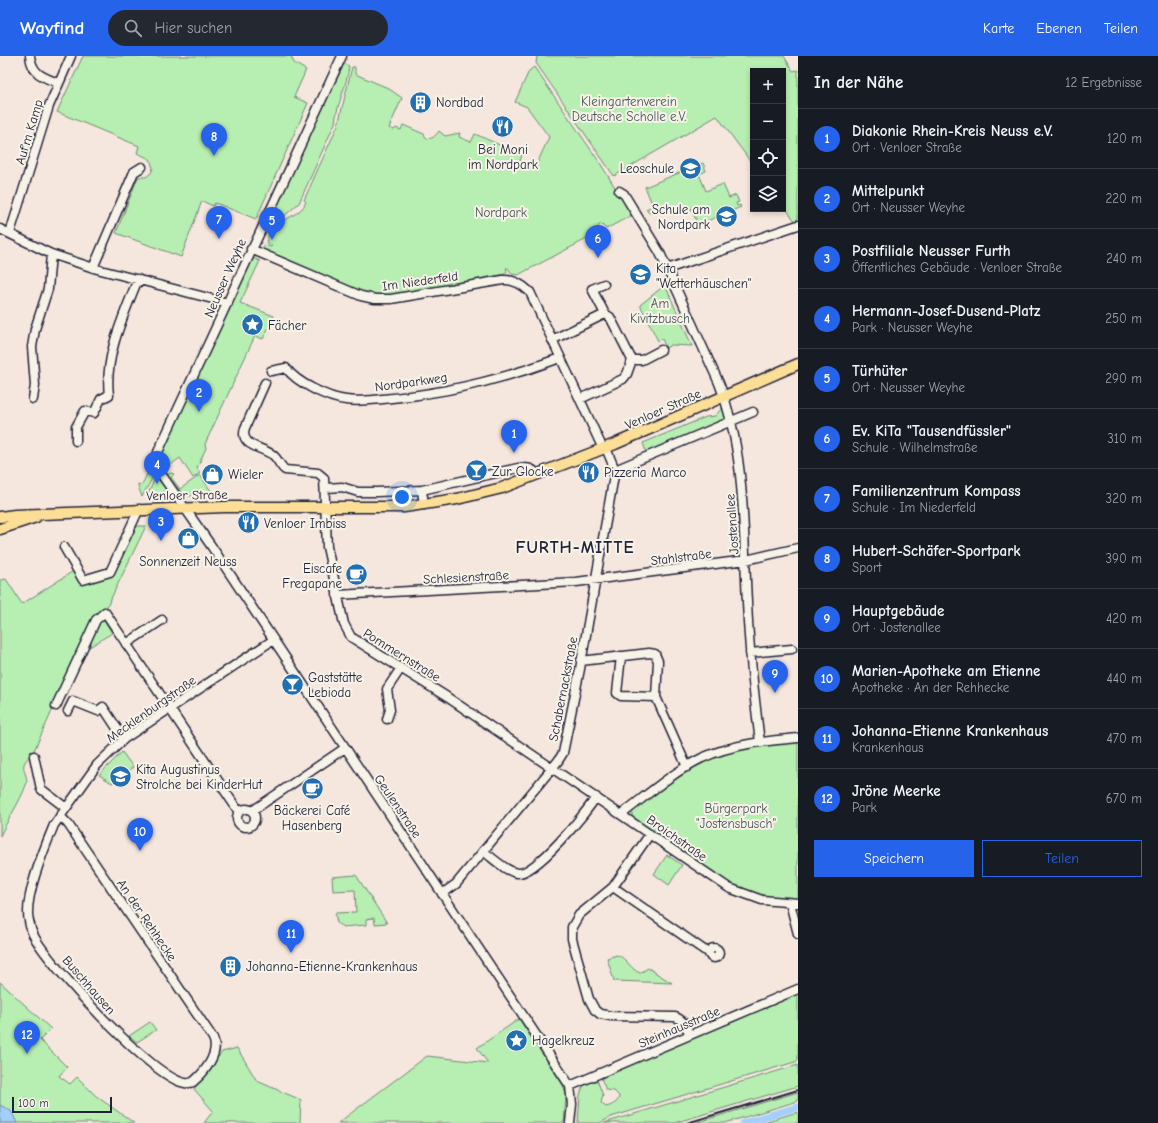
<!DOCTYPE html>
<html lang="de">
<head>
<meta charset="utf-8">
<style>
	:root { --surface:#171b24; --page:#242831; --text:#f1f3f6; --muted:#9ea1a6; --line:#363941; --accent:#2563eb }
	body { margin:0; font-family:"Comic Neue",sans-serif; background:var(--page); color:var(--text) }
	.controls { position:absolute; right:12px; top:12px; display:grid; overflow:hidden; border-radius:0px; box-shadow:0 2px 6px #0003 }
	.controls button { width:36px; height:36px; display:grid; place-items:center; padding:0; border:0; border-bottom:1px solid var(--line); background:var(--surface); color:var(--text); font:20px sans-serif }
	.scale { position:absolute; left:12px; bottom:10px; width:100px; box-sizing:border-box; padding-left:4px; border:2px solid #22223b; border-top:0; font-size:11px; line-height:14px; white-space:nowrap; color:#22223b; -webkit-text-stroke:3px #f7f3e8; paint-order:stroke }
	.you { position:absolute; left:402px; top:441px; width:14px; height:14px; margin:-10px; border:3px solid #fff; border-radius:50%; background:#1a73e8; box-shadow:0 0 0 6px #1a73e833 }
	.badge { display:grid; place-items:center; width:26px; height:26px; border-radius:50%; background:var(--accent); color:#fff; font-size:13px; font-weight:700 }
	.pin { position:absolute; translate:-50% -33px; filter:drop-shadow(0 1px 2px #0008) }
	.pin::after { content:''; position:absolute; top:21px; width:14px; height:12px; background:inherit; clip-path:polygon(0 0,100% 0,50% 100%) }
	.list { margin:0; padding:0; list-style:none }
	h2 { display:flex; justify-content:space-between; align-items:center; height:52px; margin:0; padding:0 16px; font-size:17px }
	h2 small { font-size:13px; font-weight:400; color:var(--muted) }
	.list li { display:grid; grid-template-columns:26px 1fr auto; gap:12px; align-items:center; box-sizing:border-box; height:60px; padding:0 16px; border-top:1px solid var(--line) }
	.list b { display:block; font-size:15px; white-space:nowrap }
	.list p { margin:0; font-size:13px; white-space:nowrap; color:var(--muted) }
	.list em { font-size:13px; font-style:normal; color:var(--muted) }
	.actions { display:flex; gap:8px; padding:12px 16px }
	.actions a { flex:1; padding:9px 0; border:1px solid var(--accent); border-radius:0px; text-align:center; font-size:14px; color:var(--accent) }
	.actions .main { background:var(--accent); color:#fff }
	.icon { flex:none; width:22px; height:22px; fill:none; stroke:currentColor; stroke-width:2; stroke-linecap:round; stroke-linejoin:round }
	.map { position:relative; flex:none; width:798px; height:1067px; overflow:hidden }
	header { display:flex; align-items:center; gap:24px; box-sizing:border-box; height:56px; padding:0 20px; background:var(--accent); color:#fff }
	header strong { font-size:19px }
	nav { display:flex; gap:22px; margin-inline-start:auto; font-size:14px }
	.search { width:280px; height:36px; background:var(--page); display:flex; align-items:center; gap:10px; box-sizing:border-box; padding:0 14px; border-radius:22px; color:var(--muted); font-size:15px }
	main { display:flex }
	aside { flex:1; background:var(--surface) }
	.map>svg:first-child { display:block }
	.green { fill:#b7eeb1; stroke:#6c8876 }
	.water { fill:#a2cffd; stroke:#6f8aaf }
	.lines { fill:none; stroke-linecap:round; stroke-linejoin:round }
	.canal { stroke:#a2cffd; stroke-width:7 }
	.minor-casing { stroke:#22223b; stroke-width:11 }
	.major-casing { stroke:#22223b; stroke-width:13 }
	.minor { stroke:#f7f3e8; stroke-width:8 }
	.major { stroke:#fcde96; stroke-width:10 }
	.rail { stroke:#22223b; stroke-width:2 }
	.labels { text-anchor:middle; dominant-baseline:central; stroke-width:4; stroke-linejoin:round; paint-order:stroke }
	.park-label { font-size:13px; fill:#475558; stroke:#f7f3e8 }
	.poi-label { font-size:13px; fill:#22223b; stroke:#f7f3e8; text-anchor:start }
	.street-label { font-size:13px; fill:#22223b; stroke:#f7f3e8 }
	.district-label { font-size:17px; font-weight:bold; letter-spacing:1px; fill:#22223b; stroke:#f7f3e8 }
</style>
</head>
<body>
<header>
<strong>Wayfind</strong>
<div class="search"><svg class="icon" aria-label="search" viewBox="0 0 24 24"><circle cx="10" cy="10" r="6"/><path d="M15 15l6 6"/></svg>Hier suchen</div>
<nav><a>Karte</a><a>Ebenen</a><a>Teilen</a></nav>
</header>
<main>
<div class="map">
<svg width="798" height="1067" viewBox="0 0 798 1067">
	<rect width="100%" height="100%" fill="#f6e7de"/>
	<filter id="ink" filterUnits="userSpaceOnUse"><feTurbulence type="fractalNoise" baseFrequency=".025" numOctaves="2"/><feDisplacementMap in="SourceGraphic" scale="8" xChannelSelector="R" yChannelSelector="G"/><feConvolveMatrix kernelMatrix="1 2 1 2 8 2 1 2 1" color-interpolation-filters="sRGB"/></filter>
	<g filter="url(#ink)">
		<path class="green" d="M83,0H291L294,7L306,14L294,41L308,47L256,163L215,147L213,150L202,145L181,201L116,177L138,121H146L151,117L153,112L150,103L137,97L139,90L57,56Z
			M537,0H784L793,15L798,14V163L795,165L783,149V15H753V109L717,60L614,120L536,7Z
			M344,8L349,10C347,30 337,47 335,67L299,147L281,163L275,165L270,164Z
			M352,11H355V18L388,32L402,42L389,72L394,74L396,72L401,74L403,69L424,78L426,82C432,84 435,80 439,75L445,80L460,77L459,81L471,86L475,78L522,99L520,105L535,112L549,81L527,51L515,46L529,15L534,11L600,107L632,159L606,173L601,168L598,170L602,175L518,219L512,218L508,212H506L507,215L505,218L390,240H376L361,237L262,194L264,189L271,191L272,189L266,186L272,171C283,163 301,159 306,146L304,144L338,69Z
			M703,107L706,115L699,118L706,135L723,128L729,142L736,139L739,146L736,147L737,150L740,149L741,151L698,169L691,152L673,159L669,149L649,157L646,153L653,150L645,131Z
			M253,202L260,205L240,247L274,260L263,283L255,280L205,388L206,392L197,412L200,417L193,422L180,402L164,414L161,406L162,396Z
			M665,229L692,290L671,289L666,292L662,283L658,285L640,249Z
			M723,351L727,362L710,372L709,370L646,396L643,387L706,361L715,360Z
			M171,417L174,418L171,421L180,433L200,419L211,435V440H184L167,419Z
			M147,418L154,419L142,441L138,430V428L142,429Z
			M156,420L168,436L167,440H147Z
			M138,470H146L102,561L112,577L78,598L32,699C15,711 30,717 26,729C20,746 8,763 0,780V524L6,523L22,548L75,514L82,525L111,519L134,473Z
			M798,687V844L764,841L730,829L632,761V755C663,731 693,707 731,696C753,689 776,688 798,687Z
			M122,696L133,711L112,727L99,719Z
			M667,799L682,809L669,829L654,818Z
			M356,819L387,867L375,868L374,862L366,863V869L343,871L337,867L335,857L356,856L355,834L333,835L332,821Z
			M617,899C627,902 631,914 640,917L648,912L672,927L614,925L607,902Z
			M0,926L51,973L40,984L67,1011L59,1020L70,1028L77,1021L96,1040L134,1067H0Z
			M798,937V1005L611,1061L600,1067H578L580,1039L583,1030L597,1024L603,1039L601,1047L606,1051C611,1050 619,1046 619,1040L614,1035L606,1034L601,1022Z
			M519,963L563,1029L566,1039L564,1067H338L427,1000L488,1007L477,992Z
			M150,966L156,974L137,986L129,980Z
			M237,992L257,1025L301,1044L300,1067H204L213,1055L194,1033L222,996Z
			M798,1009V1030L674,1067H604Z
			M798,1036V1045L725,1067H695Z
			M798,1056V1067H760Z"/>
		<path class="water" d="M0,1049L11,1055L17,1067H0Z"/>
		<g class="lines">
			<path class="canal" d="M743,1067L798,1051"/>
			<defs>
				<path id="minor" d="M30,0C32,18 43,21 58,27
					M342,0L158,396L157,407L161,418L212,491L570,1030L572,1048L570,1067
					M619,135L624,138L660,197L719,327C746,397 743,473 747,546C749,593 754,639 760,686
					M0,173L51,198L97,213L228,247
					M10,177L49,50L71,0
					M251,193L361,240L375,243H391L503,224C514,223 523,229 530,236L603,393
					M93,212L134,116L142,111
					M667,213L798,169
					M552,284L605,258
					M632,304H642L661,294
					M271,315L286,312C297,327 328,342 346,344C358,346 371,344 383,343C443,338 504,323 560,302
					M265,327L245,372C239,390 262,391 273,399C278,403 280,410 285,414L318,417L324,422L327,491L344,568L351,581L447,641L729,832L762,844L798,847
					M33,343L35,329L32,291L35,273L48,233L51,198
					M580,343L623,323L627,318L632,304L610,261L605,258L592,233L604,228
					M76,385V371L85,355L94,357L101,343L109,339C104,300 124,259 138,223
					M615,414L753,356
					M326,432L342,431L358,436H377L422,434L424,449
					M422,434L518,412C526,412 531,411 537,418
					M64,491L83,524L110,516L139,453
					M337,539L576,526L746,504L798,492
					M126,588L162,564
					M750,597L792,593
					M621,600L617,637L621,640L656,641
					M581,605L649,597L655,598L658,605L656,641L687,711
					M56,650L96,564L105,556L239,756
					M68,655L73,645L98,655L103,651L124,683
					M387,663L390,654L387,633L401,612
					M34,700L41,733L66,752
					M237 762a9 9 0 1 1 18 0a9 9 0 1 1-18 0Z
					M252,755L345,692
					M622,758C647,739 673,716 702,702C733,688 765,685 798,682
					M60,760L68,768L213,982C220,997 205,1016 193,1026C190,1027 188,1028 185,1027C153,1022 52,912 35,882C32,877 30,871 29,865C23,843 45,791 54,769L97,709L124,683L273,584
					M650,778L613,831L579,859L572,871V883L589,943L595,954L600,958L611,960L675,961C684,964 686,971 690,979
					M483,795C492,801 505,815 517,817C535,820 586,757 596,741
					M613,831L704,894L709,896
					M442,838L456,828L558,705L563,697L580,613L615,414L606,392
					M790,847L798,878
					M709 897a5 5 0 1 1 10 0a5 5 0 1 1-10 0Z
					M570,1030L798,933"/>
				<path id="major" d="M0,461L15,459L225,451H404L457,443L502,432L615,388L798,308
					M0,473L36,461"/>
			</defs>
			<use href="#minor" class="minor-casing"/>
			<use href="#major" class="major-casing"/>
			<use href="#minor" class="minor"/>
			<use href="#major" class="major"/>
			<path class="rail" d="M687,1067L798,1034"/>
		</g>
	</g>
	<defs>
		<symbol id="building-disc" viewBox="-11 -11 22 22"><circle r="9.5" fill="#1f6fb2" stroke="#f7f3e8"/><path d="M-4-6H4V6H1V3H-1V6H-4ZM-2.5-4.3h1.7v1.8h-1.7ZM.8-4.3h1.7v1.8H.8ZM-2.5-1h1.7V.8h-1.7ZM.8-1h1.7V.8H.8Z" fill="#fff"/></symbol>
		<symbol id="restaurant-disc" viewBox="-11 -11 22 22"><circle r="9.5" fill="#1f6fb2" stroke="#f7f3e8"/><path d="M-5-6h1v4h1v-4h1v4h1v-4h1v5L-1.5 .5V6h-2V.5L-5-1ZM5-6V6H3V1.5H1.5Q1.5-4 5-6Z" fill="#fff"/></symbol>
		<symbol id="school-disc" viewBox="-11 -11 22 22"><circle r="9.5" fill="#1f6fb2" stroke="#f7f3e8"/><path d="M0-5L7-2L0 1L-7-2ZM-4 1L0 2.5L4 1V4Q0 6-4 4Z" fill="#fff"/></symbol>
		<symbol id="sight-disc" viewBox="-11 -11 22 22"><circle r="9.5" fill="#1f6fb2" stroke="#f7f3e8"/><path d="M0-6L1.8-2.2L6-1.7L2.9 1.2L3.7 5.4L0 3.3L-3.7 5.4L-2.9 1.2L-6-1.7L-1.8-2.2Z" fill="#fff"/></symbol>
		<symbol id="bar-disc" viewBox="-11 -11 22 22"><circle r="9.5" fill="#1f6fb2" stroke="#f7f3e8"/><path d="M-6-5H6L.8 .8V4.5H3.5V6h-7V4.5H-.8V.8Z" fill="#fff"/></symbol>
		<symbol id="shop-disc" viewBox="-11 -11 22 22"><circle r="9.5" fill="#1f6fb2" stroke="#f7f3e8"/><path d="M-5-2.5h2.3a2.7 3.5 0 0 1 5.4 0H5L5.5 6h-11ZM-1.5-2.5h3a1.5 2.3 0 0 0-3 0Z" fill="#fff"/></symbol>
		<symbol id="cafe-disc" viewBox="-11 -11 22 22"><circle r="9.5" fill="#1f6fb2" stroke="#f7f3e8"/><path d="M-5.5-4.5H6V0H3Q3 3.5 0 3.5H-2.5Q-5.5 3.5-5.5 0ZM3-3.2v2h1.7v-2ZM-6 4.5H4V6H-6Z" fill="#fff"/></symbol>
	</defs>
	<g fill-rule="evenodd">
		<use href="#building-disc" x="408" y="34" width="25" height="25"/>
		<use href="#restaurant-disc" x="490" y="58" width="25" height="25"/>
		<use href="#school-disc" x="678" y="100" width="25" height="25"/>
		<use href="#school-disc" x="714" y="148" width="25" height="25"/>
		<use href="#school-disc" x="628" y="206" width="25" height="25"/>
		<use href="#sight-disc" x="240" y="256" width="25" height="25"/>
		<use href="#bar-disc" x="464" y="402" width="25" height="25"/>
		<use href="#restaurant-disc" x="576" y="404" width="25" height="25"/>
		<use href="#shop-disc" x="200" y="406" width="25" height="25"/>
		<use href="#restaurant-disc" x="236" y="454" width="25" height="25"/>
		<use href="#shop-disc" x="176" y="470" width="25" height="25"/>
		<use href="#cafe-disc" x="344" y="506" width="25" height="25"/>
		<use href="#bar-disc" x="280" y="616" width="25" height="25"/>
		<use href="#school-disc" x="108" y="708" width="25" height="25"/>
		<use href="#cafe-disc" x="300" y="720" width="25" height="25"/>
		<use href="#building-disc" x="218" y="898" width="25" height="25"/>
		<use href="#sight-disc" x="504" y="972" width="25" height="25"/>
	</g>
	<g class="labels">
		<g class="park-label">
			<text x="629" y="45">Kleingartenverein<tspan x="629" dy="15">Deutsche Scholle e.V.</tspan></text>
			<text x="501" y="156">Nordpark</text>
			<text x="660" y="247">Am<tspan x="660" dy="15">Kivitzbusch</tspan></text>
			<text x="736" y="752">Bürgerpark<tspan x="736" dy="15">"Jostensbusch"</tspan></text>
		</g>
		<g class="poi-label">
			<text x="436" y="46">Nordbad</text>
			<text x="503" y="93" text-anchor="middle">Bei Moni<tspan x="503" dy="15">im Nordpark</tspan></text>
			<text x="674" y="112" text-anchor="end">Leoschule</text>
			<text x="710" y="153" text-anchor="end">Schule am<tspan x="710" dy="15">Nordpark</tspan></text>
			<text x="656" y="212">Kita<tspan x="656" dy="15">"Wetterhäuschen"</tspan></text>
			<text x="268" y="269">Fächer</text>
			<text x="492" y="415">Zur Glocke</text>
			<text x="604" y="416">Pizzeria Marco</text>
			<text x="228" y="418">Wieler</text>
			<text x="264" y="467">Venloer Imbiss</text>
			<text x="188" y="505" text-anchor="middle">Sonnenzeit Neuss</text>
			<text x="342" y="512" text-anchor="end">Eiscafe<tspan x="342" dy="15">Fregapane</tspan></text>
			<text x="308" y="621">Gaststätte<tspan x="308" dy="15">Lebioda</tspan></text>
			<text x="136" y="713">Kita Augustinus<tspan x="136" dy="15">Strolche bei KinderHut</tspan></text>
			<text x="312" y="754" text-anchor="middle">Bäckerei Café<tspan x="312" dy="15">Hasenberg</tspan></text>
			<text x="246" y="910">Johanna-Etienne-Krankenhaus</text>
			<text x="532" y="984">Hagelkreuz</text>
		</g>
		<g class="street-label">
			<text transform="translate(29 76) rotate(-73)">Auf'm Kamp</text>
			<text transform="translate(225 222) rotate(-66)">Neusser Weyhe</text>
			<text transform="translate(420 225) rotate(-8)">Im Niederfeld</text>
			<text transform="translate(411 326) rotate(-8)">Nordparkweg</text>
			<text transform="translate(663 353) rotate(-24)">Venloer Straße</text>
			<text transform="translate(187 439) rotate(-1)">Venloer Straße</text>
			<text transform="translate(732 468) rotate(-94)">Jostenallee</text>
			<text transform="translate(681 501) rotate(-7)">Stahlstraße</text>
			<text transform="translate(466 521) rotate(-3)">Schlesienstraße</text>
			<text transform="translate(402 599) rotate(32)">Pommernstraße</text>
			<text transform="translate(563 633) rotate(-79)">Schabernackstraße</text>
			<text transform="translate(151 653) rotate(-35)">Mecklenburgstraße</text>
			<text transform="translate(398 750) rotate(56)">Geulenstraße</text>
			<text transform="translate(677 782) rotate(35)">Broichstraße</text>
			<text transform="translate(147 864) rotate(56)">An der Rehhecke</text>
			<text transform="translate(89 929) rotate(49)">Buschhausen</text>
			<text transform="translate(679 971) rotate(-23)">Steinhausstraße</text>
		</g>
		<g class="district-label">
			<text x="575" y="491">FURTH-MITTE</text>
		</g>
	</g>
</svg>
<div class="controls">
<button>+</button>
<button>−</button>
<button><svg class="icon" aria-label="locate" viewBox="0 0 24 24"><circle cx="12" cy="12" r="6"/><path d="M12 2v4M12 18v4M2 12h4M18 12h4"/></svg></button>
<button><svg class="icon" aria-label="layers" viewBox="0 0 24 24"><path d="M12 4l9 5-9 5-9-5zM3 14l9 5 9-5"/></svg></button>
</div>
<div class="scale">100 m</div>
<div class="you"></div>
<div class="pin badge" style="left:514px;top:397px">1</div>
<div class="pin badge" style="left:199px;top:356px">2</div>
<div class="pin badge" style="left:161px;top:485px">3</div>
<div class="pin badge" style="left:157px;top:428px">4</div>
<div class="pin badge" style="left:272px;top:184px">5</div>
<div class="pin badge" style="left:598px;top:202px">6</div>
<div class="pin badge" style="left:219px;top:183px">7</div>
<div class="pin badge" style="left:214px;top:100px">8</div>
<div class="pin badge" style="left:775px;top:637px">9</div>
<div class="pin badge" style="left:140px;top:795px">10</div>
<div class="pin badge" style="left:291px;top:897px">11</div>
<div class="pin badge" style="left:27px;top:998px">12</div>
</div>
<aside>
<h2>In der Nähe<small>12 Ergebnisse</small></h2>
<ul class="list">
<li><span class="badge">1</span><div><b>Diakonie Rhein-Kreis Neuss e.V.</b><p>Ort · Venloer Straße</p></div><em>120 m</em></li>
<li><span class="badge">2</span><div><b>Mittelpunkt</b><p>Ort · Neusser Weyhe</p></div><em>220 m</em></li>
<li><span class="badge">3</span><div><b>Postfiliale Neusser Furth</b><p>Öffentliches Gebäude · Venloer Straße</p></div><em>240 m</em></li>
<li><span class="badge">4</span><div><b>Hermann-Josef-Dusend-Platz</b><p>Park · Neusser Weyhe</p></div><em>250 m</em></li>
<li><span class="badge">5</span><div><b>Türhüter</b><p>Ort · Neusser Weyhe</p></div><em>290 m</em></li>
<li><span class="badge">6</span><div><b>Ev. KiTa &quot;Tausendfüssler&quot;</b><p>Schule · Wilhelmstraße</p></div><em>310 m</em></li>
<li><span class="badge">7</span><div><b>Familienzentrum Kompass</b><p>Schule · Im Niederfeld</p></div><em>320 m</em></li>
<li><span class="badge">8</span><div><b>Hubert-Schäfer-Sportpark</b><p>Sport</p></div><em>390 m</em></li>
<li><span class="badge">9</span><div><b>Hauptgebäude</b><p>Ort · Jostenallee</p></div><em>420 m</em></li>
<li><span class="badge">10</span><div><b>Marien-Apotheke am Etienne</b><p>Apotheke · An der Rehhecke</p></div><em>440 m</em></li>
<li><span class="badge">11</span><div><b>Johanna-Etienne Krankenhaus</b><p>Krankenhaus</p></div><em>470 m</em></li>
<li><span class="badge">12</span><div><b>Jröne Meerke</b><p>Park</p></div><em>670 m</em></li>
</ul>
<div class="actions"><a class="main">Speichern</a><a>Teilen</a></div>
</aside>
</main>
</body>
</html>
